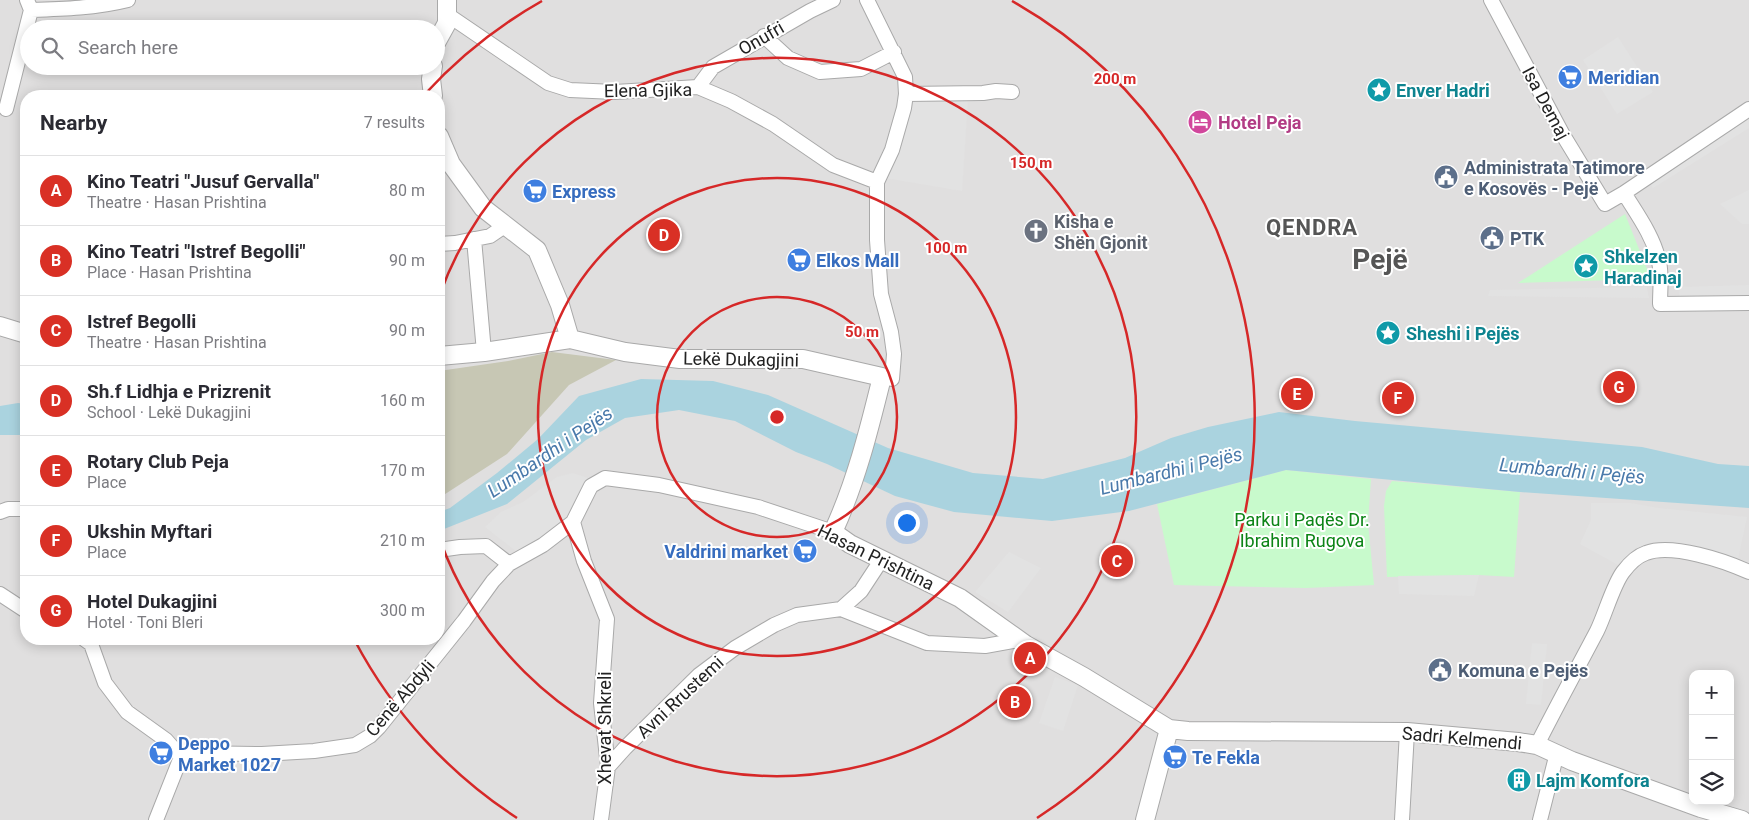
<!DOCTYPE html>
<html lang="en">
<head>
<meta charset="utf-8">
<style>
	:root { --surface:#fff; --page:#f7f7f7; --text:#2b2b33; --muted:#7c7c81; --line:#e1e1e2; --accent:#d93025 }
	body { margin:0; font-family:Roboto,sans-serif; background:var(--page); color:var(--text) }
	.controls { position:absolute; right:15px; bottom:15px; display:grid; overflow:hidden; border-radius:10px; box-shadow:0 2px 12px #0003 }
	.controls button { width:45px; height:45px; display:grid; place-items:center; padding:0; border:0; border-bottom:1px solid var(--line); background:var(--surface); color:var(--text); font:25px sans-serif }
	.you { position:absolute; left:906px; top:522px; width:18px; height:18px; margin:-12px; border:4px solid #fff; border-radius:50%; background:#1a73e8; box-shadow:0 0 0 8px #1a73e833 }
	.badge { display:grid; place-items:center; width:32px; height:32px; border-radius:50%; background:var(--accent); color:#fff; font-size:16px; font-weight:700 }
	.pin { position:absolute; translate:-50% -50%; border:2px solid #fff; box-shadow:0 1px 5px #0006 }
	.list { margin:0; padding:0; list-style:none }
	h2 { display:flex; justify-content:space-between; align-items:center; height:65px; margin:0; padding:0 20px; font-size:21px }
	h2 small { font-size:16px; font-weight:400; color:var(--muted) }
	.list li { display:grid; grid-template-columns:32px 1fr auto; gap:15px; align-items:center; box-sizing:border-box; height:70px; padding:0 20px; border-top:1px solid var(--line) }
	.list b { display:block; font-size:19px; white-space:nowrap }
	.list p { margin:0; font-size:16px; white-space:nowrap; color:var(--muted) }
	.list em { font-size:16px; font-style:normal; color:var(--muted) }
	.icon { flex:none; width:28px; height:28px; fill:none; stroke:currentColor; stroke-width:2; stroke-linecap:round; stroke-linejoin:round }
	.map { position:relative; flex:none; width:1749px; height:820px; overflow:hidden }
	.search { position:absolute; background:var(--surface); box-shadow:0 2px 12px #0003; left:20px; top:20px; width:425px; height:55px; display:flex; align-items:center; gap:12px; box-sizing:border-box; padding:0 18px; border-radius:28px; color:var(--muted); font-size:19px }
	.panel { position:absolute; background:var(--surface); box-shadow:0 2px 12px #0003; left:20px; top:90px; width:425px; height:555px; border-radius:20px }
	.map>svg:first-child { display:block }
	.residential { fill:#e0dfdf; fill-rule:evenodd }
	.construction { fill:#c7c7b4 }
	.park { fill:#c8facc }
	.parking { fill:#e2e2e2 }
	.water { fill:#aad3df }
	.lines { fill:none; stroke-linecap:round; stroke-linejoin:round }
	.minor-casing { stroke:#a9a9a9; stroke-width:16 }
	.tertiary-casing { stroke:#a9a9a9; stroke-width:20 }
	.minor { stroke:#fff; stroke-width:14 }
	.tertiary { stroke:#fff; stroke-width:18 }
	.ring { fill:none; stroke:#d62828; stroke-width:2.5 }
	.labels { text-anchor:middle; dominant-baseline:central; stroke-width:4; stroke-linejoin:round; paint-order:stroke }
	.street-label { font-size:18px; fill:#222; stroke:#fff }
	.shop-label { font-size:18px; font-weight:bold; fill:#366cbe; stroke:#fff; text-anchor:start }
	.culture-label { font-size:18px; font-weight:bold; fill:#0d838f; stroke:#fff; text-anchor:start }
	.hotel-label { font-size:18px; font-weight:bold; fill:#b23c85; stroke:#fff; text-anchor:start }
	.service-label { font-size:18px; font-weight:bold; fill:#4e5e75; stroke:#fff; text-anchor:start }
	.worship-label { font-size:18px; font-weight:bold; fill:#5b616d; stroke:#fff; text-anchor:start }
	.park-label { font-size:18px; fill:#0c8416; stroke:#fff }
	.water-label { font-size:19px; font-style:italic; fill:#4a7aab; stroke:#fff }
	.district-label { font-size:22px; font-weight:bold; letter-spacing:1px; fill:#555; stroke:#fff }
	.town-label { font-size:28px; font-weight:bold; fill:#555; stroke:#fff }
	.centre { fill:#d62828; stroke:#fff; stroke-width:2.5 }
	.ring-label { font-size:15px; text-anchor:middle; font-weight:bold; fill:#d62828; stroke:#fff; stroke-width:4; stroke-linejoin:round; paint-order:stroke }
</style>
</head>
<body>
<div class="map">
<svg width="1749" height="820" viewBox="0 0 1749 820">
	<rect width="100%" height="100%" fill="#f2efe9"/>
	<path class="residential" d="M0,0H1749V820H0ZM29,29H436V66H29ZM26,96H439V639H26ZM1693,674H1730V801H1693Z"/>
	<path class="construction" d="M552,352L616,360L569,385L507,454L439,498V371L508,361Z"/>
	<path class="park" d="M1625,214L1651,279L1518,283Z
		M1286,470L1371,479L1368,523L1374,585L1306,588L1174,585L1157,504Z
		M1392,481L1520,492L1514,577L1479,575L1387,577L1384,506L1386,491Z"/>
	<path class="parking" d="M1618,37L1653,92L1617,114L1583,60Z
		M909,96L968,98L962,191L885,178Z
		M1749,115V128L1653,188L1647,180Z
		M1749,190V224H1742L1720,204Z
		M1749,285V295L1679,296L1680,287Z
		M1647,287L1649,298L1488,296L1490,290Z
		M573,473L588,478L572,515L559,527L517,552L485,527L501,512L523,502L557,477Z
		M1591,503H1630L1659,508L1747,517L1738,559L1685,548L1620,566L1580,544L1591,520Z
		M1009,552L1041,568L1008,612L975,592Z
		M1479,575L1474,596L1399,594L1398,576Z
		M1532,643L1547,644L1541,705L1526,704Z
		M1055,677L1078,685L1063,731L1039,723Z"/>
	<path class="water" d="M641,379L713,381L768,395L888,448L973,473L1043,479L1125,458L1171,438L1208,427L1279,412L1355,421L1642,447L1718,464L1749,466V508L1520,492L1286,470L1129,511L1052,521L954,512L895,496L827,464L796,452L735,421L679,410L625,418L586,440L507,504L439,531V512L450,508L497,473L538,439L579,396Z
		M18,403L26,404V435H0V406Z"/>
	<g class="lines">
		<defs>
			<path id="minor" d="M867,0L905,77L906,94L904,108L892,150L877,182V240L881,294L891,332L894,354L892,379L882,377
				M1491,0L1563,135L1605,204L1624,193L1749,109
				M31,10C64,9 96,8 128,0
				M448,15L548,83L570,90L615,92L698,87L731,101L773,124L833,165L877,182
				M764,36L788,58L820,72L861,69L894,52
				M698,87L713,67L810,11L833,0
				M906,94L983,93L996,91L1012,92
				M6,109L31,10L27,0
				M1624,193C1637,214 1654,237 1659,262C1662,275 1660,290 1660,304L1749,303
				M474,239L484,352
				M439,244L455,243L490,236L506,225
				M0,512L8,509H26
				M573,522L584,561L607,619L601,703L608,767L601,820
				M439,550L460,547L486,546L509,564
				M0,594L26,611
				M841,609L861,591L882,559
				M84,639L91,644L105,683L127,712L166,740L181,757
				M1537,745C1556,707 1577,669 1597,631C1605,615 1613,585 1623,572C1629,564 1637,556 1646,553C1672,543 1725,561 1749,572
				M608,767L625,748L699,675L735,648L774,625L797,615L841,609L927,643L985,646L1019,640
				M156,820L181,757L190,753L262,754L314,751L355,745L370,736L379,727L464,621L493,581L509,564L543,545L573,522L591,486L605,478L659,485L758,507L833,532
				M1402,820L1407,732
				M1540,820L1557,753"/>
			<path id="tertiary" d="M436,43L447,23V0
				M433,66L431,79L433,96
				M439,136L451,164L483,208L537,250L560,305L570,339
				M0,326L26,334
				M439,356L484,352L570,339L625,352L680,359H803L882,377C869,430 856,482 833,532L850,544L960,598L1026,645L1084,677L1169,729L1188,731L1407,732L1518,742L1537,745L1572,761L1701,808L1742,820
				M1145,820L1169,729"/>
		</defs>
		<use href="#minor" class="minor-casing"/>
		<use href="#tertiary" class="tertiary-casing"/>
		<use href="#minor" class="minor"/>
		<use href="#tertiary" class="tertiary"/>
	</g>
	<g class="ring">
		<circle cx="777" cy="417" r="120"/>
		<circle cx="777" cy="417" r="239"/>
		<path d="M440 294A359 359 0 1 1 440 540"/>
		<path d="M517 818A478 478 0 0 1 355 641M425 94A478 478 0 0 1 542 1M1012 1A478 478 0 0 1 1037 818"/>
	</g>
	<defs>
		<symbol id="supermarket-disc" viewBox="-11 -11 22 22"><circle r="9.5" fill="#3f7fe0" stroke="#fff"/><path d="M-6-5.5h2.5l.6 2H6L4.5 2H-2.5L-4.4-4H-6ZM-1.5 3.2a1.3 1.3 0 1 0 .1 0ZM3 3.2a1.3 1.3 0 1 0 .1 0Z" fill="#fff"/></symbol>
		<symbol id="sight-disc" viewBox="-11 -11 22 22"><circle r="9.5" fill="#0f9aa8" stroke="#fff"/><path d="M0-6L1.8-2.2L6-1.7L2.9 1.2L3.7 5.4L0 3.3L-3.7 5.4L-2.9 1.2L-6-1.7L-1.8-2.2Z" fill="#fff"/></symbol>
		<symbol id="hotel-disc" viewBox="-11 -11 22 22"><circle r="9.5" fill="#d1479c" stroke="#fff"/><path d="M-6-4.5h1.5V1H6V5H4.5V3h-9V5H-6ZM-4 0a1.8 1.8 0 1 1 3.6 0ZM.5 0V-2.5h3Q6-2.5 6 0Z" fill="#fff"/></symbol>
		<symbol id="civic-disc" viewBox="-11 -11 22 22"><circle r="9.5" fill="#5c6f8a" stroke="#fff"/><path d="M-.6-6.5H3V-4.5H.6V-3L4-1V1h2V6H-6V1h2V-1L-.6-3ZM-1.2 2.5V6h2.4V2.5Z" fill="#fff"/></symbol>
		<symbol id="church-disc" viewBox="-11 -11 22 22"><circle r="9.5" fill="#6b7280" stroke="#fff"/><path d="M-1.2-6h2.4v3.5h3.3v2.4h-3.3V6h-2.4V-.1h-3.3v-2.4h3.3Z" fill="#fff"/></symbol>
		<symbol id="building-disc" viewBox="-11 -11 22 22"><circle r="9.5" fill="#0f9aa8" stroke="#fff"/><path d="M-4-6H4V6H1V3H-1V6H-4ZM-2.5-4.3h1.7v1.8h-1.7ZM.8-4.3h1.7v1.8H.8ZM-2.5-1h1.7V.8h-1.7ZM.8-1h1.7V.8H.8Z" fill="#fff"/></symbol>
	</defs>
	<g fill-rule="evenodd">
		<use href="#supermarket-disc" x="1556" y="63" width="28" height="28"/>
		<use href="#sight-disc" x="1365" y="76" width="28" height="28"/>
		<use href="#hotel-disc" x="1186" y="108" width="28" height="28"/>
		<use href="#civic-disc" x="1432" y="163" width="28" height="28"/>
		<use href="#supermarket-disc" x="521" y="177" width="28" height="28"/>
		<use href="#church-disc" x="1022" y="217" width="28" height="28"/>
		<use href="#civic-disc" x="1478" y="224" width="28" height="28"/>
		<use href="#supermarket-disc" x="785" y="246" width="28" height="28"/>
		<use href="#sight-disc" x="1572" y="252" width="28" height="28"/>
		<use href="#sight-disc" x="1374" y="319" width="28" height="28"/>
		<use href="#supermarket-disc" x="791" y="537" width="28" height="28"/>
		<use href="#civic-disc" x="1426" y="656" width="28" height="28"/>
		<use href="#supermarket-disc" x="147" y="739" width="28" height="28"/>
		<use href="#supermarket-disc" x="1161" y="743" width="28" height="28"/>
		<use href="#building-disc" x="1505" y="766" width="28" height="28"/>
	</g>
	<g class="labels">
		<g class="street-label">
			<text transform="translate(761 38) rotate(-30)">Onufri</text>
			<text transform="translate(648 90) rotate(-1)">Elena Gjika</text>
			<text transform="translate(1546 103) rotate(62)">Isa Demaj</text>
			<text transform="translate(741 359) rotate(1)">Lekë Dukagjini</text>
			<text transform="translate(876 557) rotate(26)">Hasan Prishtina</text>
			<text transform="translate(680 697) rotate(-43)">Avni Rrustemi</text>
			<text transform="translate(400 698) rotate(-49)">Cenë Abdyli</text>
			<text transform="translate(604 728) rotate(-90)">Xhevat Shkreli</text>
			<text transform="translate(1462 738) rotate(5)">Sadri Kelmendi</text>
		</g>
		<g class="shop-label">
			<text x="1588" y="77">Meridian</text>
			<text x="552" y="191">Express</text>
			<text x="816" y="260">Elkos Mall</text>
			<text x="788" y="551" text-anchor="end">Valdrini market</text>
			<text x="178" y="743">Deppo<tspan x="178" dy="21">Market 1027</tspan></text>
			<text x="1192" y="757">Te Fekla</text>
		</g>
		<g class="culture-label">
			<text x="1396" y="90">Enver Hadri</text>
			<text x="1604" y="256">Shkelzen<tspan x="1604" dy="21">Haradinaj</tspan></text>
			<text x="1406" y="333">Sheshi i Pejës</text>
			<text x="1536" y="780">Lajm Komfora</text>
		</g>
		<g class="hotel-label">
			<text x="1218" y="122">Hotel Peja</text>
		</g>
		<g class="service-label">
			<text x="1464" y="167">Administrata Tatimore<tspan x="1464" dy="21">e Kosovës - Pejë</tspan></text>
			<text x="1510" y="238">PTK</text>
			<text x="1458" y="670">Komuna e Pejës</text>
		</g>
		<g class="worship-label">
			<text x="1054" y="221">Kisha e<tspan x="1054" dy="21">Shën Gjonit</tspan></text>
		</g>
		<g class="park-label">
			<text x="1302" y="519">Parku i Paqës Dr.<tspan x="1302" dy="21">Ibrahim Rugova</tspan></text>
		</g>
		<g class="water-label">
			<text transform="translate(550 452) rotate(-34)">Lumbardhi i Pejës</text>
			<text transform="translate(1171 471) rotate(-14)">Lumbardhi i Pejës</text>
			<text transform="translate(1572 471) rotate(5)">Lumbardhi i Pejës</text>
		</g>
		<g class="district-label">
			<text x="1312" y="227">QENDRA</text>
		</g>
		<g class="town-label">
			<text x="1380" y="259">Pejë</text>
		</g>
	</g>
	<circle cx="777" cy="417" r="8" class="centre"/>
	<g class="ring-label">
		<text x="1115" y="84">200 m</text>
		<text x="1031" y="168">150 m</text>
		<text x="946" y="253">100 m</text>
		<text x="862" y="337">50 m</text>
	</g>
</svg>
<div class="controls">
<button>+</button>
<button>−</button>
<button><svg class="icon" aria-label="layers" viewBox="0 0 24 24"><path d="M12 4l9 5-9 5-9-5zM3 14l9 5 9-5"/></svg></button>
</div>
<div class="you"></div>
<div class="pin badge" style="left:1030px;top:658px">A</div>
<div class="pin badge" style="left:1015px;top:702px">B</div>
<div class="pin badge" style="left:1117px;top:561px">C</div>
<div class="pin badge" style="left:664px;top:235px">D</div>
<div class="pin badge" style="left:1297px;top:394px">E</div>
<div class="pin badge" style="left:1398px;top:398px">F</div>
<div class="pin badge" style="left:1619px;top:387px">G</div>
<div class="search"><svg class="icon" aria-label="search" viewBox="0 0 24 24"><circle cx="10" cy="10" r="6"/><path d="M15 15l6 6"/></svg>Search here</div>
<section class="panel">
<h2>Nearby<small>7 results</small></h2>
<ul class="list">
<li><span class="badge">A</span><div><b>Kino Teatri &quot;Jusuf Gervalla&quot;</b><p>Theatre · Hasan Prishtina</p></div><em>80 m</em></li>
<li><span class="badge">B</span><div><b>Kino Teatri &quot;Istref Begolli&quot;</b><p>Place · Hasan Prishtina</p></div><em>90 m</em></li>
<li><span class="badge">C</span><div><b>Istref Begolli</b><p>Theatre · Hasan Prishtina</p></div><em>90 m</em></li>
<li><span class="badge">D</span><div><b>Sh.f Lidhja e Prizrenit</b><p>School · Lekë Dukagjini</p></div><em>160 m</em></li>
<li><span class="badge">E</span><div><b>Rotary Club Peja</b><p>Place</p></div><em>170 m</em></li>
<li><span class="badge">F</span><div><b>Ukshin Myftari</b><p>Place</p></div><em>210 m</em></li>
<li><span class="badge">G</span><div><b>Hotel Dukagjini</b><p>Hotel · Toni Bleri</p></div><em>300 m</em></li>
</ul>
</section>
</div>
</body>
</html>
